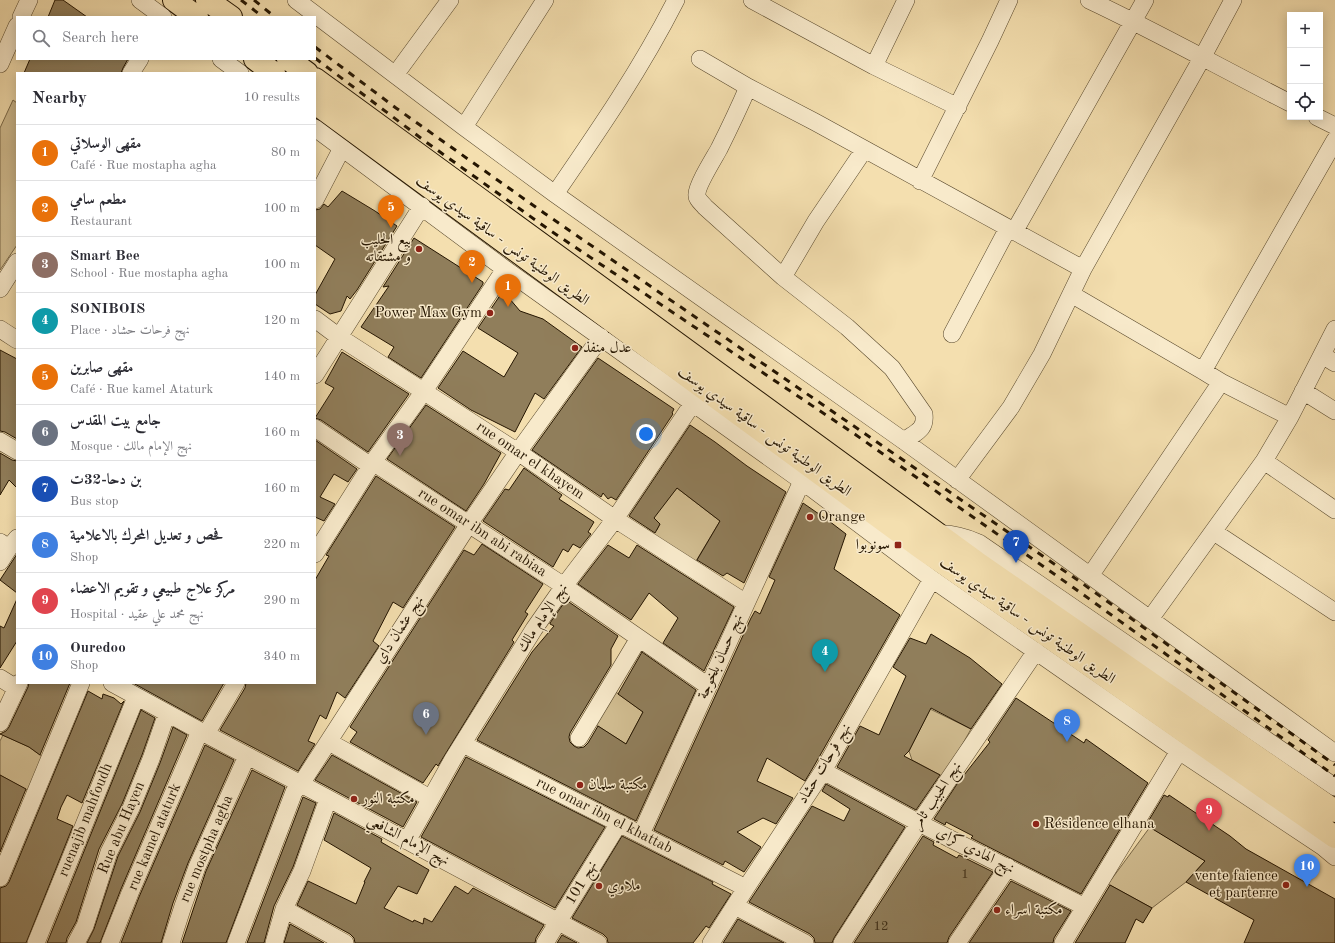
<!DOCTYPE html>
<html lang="en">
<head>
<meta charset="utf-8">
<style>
	:root { --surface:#fff; --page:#f7f7f7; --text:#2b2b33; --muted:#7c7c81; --line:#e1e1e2; --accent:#2563eb }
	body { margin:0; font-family:"Old Standard TT",Amiri,serif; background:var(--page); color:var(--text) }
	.controls { position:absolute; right:12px; top:12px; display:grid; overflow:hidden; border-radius:0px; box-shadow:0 2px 10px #0003 }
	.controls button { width:36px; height:36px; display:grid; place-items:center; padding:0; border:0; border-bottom:1px solid var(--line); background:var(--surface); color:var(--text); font:20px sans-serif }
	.you { position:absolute; left:646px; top:434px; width:14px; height:14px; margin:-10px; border:3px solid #fff; border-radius:50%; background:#1a73e8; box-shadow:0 0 0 6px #1a73e833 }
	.badge { display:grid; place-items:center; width:26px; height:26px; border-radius:50%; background:var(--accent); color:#fff; font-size:13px; font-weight:700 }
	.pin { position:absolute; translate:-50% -33px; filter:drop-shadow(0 1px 2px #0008) }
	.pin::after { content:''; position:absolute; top:21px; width:14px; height:12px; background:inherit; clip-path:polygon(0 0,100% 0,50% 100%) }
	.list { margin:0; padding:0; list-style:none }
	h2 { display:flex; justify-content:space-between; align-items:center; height:52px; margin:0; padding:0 16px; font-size:17px }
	h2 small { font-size:13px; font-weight:400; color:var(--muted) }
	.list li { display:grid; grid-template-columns:26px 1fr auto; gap:12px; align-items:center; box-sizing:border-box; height:56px; padding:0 16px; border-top:1px solid var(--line) }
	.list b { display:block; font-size:15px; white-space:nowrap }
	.list p { margin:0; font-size:13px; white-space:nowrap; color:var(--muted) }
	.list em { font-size:13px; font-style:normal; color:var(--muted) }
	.icon { flex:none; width:22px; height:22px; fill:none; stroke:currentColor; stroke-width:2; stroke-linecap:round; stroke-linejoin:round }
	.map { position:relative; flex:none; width:1335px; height:943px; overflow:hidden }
	.search { position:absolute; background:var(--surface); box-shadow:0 2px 10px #0003; left:16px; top:16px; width:300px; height:44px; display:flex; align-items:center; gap:10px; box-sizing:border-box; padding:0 14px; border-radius:0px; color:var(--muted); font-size:15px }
	.panel { position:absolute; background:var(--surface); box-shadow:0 2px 10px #0003; left:16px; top:72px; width:300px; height:612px; border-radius:0px }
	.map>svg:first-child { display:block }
	.green { fill:#d1bd91; stroke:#7a6949 }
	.building { fill:#907e5b; stroke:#241501 }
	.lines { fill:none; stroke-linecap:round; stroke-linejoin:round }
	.minor-casing { stroke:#58482c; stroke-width:18 }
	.trunk-casing { stroke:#241501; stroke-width:24 }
	.minor { stroke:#f8eacb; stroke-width:17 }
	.trunk { stroke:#f4dfaf; stroke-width:22 }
	.rail { stroke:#241501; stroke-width:3; stroke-dasharray:7 7; stroke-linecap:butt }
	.poi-dot { fill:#8f2418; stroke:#f8eacb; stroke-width:1.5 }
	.labels { text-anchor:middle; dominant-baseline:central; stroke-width:3; stroke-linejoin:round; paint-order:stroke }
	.number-label { font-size:13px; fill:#3f2f18 }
	.poi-label { font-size:15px; fill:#241501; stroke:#f8eacb; text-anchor:start }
	.street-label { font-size:15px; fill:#241501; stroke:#f8eacb }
</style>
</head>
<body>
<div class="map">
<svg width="1335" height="943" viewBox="0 0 1335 943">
	<rect width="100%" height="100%" fill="#f4dfaf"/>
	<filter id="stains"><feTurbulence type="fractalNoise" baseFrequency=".005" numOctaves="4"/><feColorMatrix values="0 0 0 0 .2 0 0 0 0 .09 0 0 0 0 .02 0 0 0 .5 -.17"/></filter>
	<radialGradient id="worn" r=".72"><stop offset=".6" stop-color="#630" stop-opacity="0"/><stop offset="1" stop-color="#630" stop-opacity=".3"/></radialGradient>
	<path class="green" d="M13,100L17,103V245L0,270V128Z
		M677,488L720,521L693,566L645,531L650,527L657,530L660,524L653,517Z
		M613,690L643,712L626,744L593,723Z
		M930,709L971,729L944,777L912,760L909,751Z
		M3,735L29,747L47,760L34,794L0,775V741Z
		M1150,827L1205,861L1186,882L1152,908L1108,884Z"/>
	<path class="building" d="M55,0H63L87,17H48Z
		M30,59H128L123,68L121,73H24Z
		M342,191L375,211L397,226L357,290L350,299L347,296L341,311L330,314L315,304V295L335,259L315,245V210L320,209L324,204L328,207Z
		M414,238L483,282V284L421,378L388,357L394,347L361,327L389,286L383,287Z
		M501,294L509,298L520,311L543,319L582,347L544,399L535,393L515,432L471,410L438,388L463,351L504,377L518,353L478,328Z
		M0,350L17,359V439L5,432L0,431Z
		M342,352L409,394L368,452L321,420L315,418L334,388L325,383Z
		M598,358L674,409L672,413L673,414L616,500L611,497L608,499L603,493L601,497L532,450Z
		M426,405L501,453L484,484L466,511L387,459Z
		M690,425L715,442L747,466L786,492L744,583L727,573L723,576L697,560L720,521L677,488L654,518L660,524L655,533L629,516Z
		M315,440L357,469L348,482L334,474L320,497L335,504L324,521L315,517Z
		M0,453L12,460L17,461V488L9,480L0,495Z
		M524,468L562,495L559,499L594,522L588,532L591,534L580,548L573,544L568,552L563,549L553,567L483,521L505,489L509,490Z
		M376,476L455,527L403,608L393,602L373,641L379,646L345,698L337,692L326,719L320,715L308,741L315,744L298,771L220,730L245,688L246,683H315V580L329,556L326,555Z
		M803,503L829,521L846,534L834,569L900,615L814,766L805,781L767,758L757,781L793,798L776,824L763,818L737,832L761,847L744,872L725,861L723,865L654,830L751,618L755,611L760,614L775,580L769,577Z
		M482,544L543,584L525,612L528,614L512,640L514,642L438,766L436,764L423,783L350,742L357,732L350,727L464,550L474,555Z
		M608,545L629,558L637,545L734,607L704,671L663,643L678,618L649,593L631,620L578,584Z
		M17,554V593L0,580Z
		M17,599V641L0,668V626L4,628Z
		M566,600L618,636L611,649V665L570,733L569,737L570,742L574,746L578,748L584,747L588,743L598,726L626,744L643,712L618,694L642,652L696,690L636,821L477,740L532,652L554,626L550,624V623Z
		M931,634L970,658L1002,684L971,729L931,708L909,751L904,756L940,775L916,810L837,767L860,726L879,735L906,676L893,667L910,638L926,644Z
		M29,683H70L40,755L29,747L0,734L6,731L9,727L28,687Z
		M133,683H224L202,721Z
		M88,691L102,699L103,694L114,698L121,704L124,701L82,803L67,795L61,807L57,819L73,826L26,943H0V888L6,886L9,882Z
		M1016,698L1084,743L1086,739L1148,783L1081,894L971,838L973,836L946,822L945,825L934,819L957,784L990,742L988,740Z
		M141,710L155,718L142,755L122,804L99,849L76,922L67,938L66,943H47Z
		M173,727L187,735L121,889L100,943H87L94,929L118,856L140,812L160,763Z
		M205,745L234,760L188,863L173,903L161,943H121L139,897Z
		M332,755L417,802L403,827L315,780Z
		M466,757L605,827L555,908L421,837Z
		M252,770L285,787L226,943H182L206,871Z
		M0,775L26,789L0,852Z
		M826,784L905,827L834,938L832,943H815L814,938L810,934L749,902L812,806L844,821L850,809L822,791Z
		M1164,795L1168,797L1169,795L1230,836L1246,849L1335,899V943H1244L1254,920L1186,882L1205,861L1146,825Z
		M303,797L316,803L293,867L274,906L264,943H247Z
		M334,813L382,839L381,842L429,870L417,894L398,886L384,908L413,922L414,920L423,924L424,918L432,922L455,886L468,894L473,888L544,925L536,938L535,943H355L354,938L350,934L297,905L308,881L356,904L365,882H364L371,868L324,840Z
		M622,836L713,882L712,884L731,894L709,928L706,926L693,943H608L607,938L603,934L572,918Z
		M923,836L934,842L933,845L957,858L959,855L993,872L949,937L947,943H854Z
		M1011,881L1071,911L1054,938L1053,943H969Z
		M1110,885L1152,908L1143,923L1136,919L1125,943H1075Z
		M738,919L784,943H723Z
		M290,924L324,943H284Z
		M562,935L577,943H557Z"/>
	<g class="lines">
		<defs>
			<path id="minor" d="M140,0L163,17
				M296,0L464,127L555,194L904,441L1335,753
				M752,0L874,66L958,107
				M1089,0C1157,32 1223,69 1290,103
				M21,17L29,0
				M221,59L240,73
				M700,59L748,87L815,122L1083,269
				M0,64L17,26
				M874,66L906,0
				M131,73L140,59
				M395,75L450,0
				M748,87C739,108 729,129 719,149C714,158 697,185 697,194C696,199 702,203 705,207L783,277L847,327L892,368L924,414C926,430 916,432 904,441
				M1317,117L1335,126
				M464,127L545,0
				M315,128L505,269L802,481L932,579L1179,751L1323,847L1335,857
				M920,181L990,41L1009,0
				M555,194C599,130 641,69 676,0
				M315,200L342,148
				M1014,232L1145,0
				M783,277L816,221L864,150
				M0,289L17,262
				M1071,294L1203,371L1221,382L1290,417
				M315,319L339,337L518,452L615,519L746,603
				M0,329L17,340
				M952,334L1008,228
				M1322,355L1335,363
				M1203,371L1335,140
				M315,375L422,206
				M1303,391L1335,411
				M315,428L371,466
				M0,441L17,451
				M1264,461L1335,510
				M373,462L564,586L708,686
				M957,480L1011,407L1042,354L1083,269L1202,58L1233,0
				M1214,532L1335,612
				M937,534C952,533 965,537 979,543L1335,787
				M0,542L9,548L17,538
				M315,554L373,462L424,391L505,269
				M0,562L9,548
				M1090,576L1221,382
				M1150,619L1264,461L1290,417L1335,329
				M0,678L16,688
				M112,683L200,731L301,784L598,943
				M0,723L19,683
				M206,734L236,683
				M579,738L639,638
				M329,742L430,798
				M463,744L746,888
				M823,771L919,823L1085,907
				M641,834L802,481
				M407,841L453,759L534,629L564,586L615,519L693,403
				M0,878L81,683
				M735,906L805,943
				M284,909L345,943
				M36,943L136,697
				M76,943L85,926L109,852L131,808L151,759L167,713
				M110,943L130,893L200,731
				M171,943L183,906L197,867L247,756
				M236,943L294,792L301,784L469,524L518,452L601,337
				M274,943L284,909L302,871L328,799
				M545,943L619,823
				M711,943L746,888L823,771L932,579
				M842,943L919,823L1036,651
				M957,943L1008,867
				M1063,943L1179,751"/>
			<path id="trunk" d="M174,0L197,17
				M207,0L231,17
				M255,59L274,73
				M288,59L307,73
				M315,79L976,562L1335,811
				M315,103L917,545L1335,837"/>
		</defs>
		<use href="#minor" class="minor-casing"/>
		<use href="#trunk" class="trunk-casing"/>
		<use href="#minor" class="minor"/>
		<use href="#trunk" class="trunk"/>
		<path class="rail" d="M241,0L263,17
			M254,0L275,17
			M315,47L396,108L544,213L1079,581L1335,765
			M315,58L426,142L548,229L856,435L1074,588L1335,776"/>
	</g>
	<g class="poi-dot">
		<circle cx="419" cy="249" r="4"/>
		<circle cx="490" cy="313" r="4"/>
		<circle cx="575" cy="348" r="4"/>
		<circle cx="810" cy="517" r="4"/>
		<rect x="894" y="541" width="8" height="8" rx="2"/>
		<circle cx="580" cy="785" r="4"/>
		<circle cx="354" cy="799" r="4"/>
		<circle cx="1036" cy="824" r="4"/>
		<circle cx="1286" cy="885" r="4"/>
		<circle cx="599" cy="886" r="4"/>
		<circle cx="997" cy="910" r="4"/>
	</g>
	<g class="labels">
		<g class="number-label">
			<text x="965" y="874">1</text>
			<text x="881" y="926">12</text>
		</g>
		<g class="poi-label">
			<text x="411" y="240" text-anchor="end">بيع الحليب<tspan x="411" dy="17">و مشتقاته</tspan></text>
			<text x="482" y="313" text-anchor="end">Power Max Gym</text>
			<text x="583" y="348">عدل منفذ</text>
			<text x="818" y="517">Orange</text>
			<text x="890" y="545" text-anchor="end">سونوبوا</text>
			<text x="588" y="785">مكتبة سلمان</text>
			<text x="362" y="799">مكتبة النور</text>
			<text x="1044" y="824">Résidence elhana</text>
			<text x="1278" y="876" text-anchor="end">vente faience<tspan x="1278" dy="17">et parterre</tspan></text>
			<text x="607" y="886">ملاوي</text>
			<text x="1005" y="910">مكتبة اسراء</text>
		</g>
		<g class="street-label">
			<text transform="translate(502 241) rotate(36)">الطريق الوطنية تونس - ساقية سيدي يوسف</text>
			<text transform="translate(764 432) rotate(36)">الطريق الوطنية تونس - ساقية سيدي يوسف</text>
			<text transform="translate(530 461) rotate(34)">rue omar el khayem</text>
			<text transform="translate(482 533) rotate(33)">rue omar ibn abi rabiaa</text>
			<text transform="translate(543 618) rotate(-56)">نهج الإمام مالك</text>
			<text transform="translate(1027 621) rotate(35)">الطريق الوطنية تونس - ساقية سيدي يوسف</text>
			<text transform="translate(400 630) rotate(-57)">نهج عثمان داي</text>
			<text transform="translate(721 657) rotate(-66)">نهج حسان بلخوجة</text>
			<text transform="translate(825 764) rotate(-59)">نهج فرحات حشاد</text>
			<text transform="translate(937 796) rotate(-56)">نهج الحبيب ثامر</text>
			<text transform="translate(604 816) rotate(27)">rue omar ibn el khattab</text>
			<text transform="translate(86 820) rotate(-68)">ruenajib mahfoudh</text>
			<text transform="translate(122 828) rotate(-67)">Rue abu Hayen</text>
			<text transform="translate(155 837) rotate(-67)">rue kamel ataturk</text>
			<text transform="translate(408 841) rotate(28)">نهج الإمام الشافعي</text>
			<text transform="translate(207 849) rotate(-67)">rue mostpha agha</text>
			<text transform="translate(975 851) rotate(27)">نهج الهادي كراي</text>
			<text transform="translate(582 883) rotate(-59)">نهج 101</text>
		</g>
	</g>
	<rect width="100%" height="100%" filter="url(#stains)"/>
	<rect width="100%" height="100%" fill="url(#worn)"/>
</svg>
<div class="controls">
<button>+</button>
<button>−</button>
<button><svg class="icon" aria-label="locate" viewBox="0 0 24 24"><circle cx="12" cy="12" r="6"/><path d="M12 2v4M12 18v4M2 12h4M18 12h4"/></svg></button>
</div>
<div class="you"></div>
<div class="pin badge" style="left:508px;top:307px;background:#e8710a">1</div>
<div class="pin badge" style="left:472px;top:283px;background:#e8710a">2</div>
<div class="pin badge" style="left:400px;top:456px;background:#8d6e63">3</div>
<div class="pin badge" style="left:825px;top:672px;background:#0f9aa8">4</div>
<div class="pin badge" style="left:391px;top:228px;background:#e8710a">5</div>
<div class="pin badge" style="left:426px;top:735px;background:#6b7280">6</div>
<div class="pin badge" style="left:1016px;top:563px;background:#1a4fb4">7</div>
<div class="pin badge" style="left:1067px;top:742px;background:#3f7fe0">8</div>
<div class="pin badge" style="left:1209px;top:831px;background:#e0444e">9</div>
<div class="pin badge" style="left:1307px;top:887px;background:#3f7fe0">10</div>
<div class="search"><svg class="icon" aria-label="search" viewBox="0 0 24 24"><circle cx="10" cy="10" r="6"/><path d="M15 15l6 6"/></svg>Search here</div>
<section class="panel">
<h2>Nearby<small>10 results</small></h2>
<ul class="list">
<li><span class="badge" style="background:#e8710a">1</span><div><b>مقهى الوسلاتي</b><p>Café · Rue mostapha agha</p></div><em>80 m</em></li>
<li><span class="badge" style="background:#e8710a">2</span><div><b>مطعم سامي</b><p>Restaurant</p></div><em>100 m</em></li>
<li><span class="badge" style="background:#8d6e63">3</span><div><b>Smart Bee</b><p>School · Rue mostapha agha</p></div><em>100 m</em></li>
<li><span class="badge" style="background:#0f9aa8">4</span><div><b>SONIBOIS</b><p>Place · نهج فرحات حشاد</p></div><em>120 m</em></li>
<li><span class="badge" style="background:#e8710a">5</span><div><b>مقهى صابرين</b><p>Café · Rue kamel Ataturk</p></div><em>140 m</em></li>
<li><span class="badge" style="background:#6b7280">6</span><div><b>جامع بيت المقدس</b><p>Mosque · نهج الإمام مالك</p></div><em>160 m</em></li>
<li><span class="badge" style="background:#1a4fb4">7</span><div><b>بن دحا-32ت</b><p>Bus stop</p></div><em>160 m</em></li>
<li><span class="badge" style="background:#3f7fe0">8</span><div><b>فحص و تعديل المحرك بالاعلامية</b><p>Shop</p></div><em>220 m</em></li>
<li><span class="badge" style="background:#e0444e">9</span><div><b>مركز علاج طبيعي و تقويم الاعضاء</b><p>Hospital · نهج محمد علي عقيد</p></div><em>290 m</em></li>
<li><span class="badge" style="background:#3f7fe0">10</span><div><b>Ouredoo</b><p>Shop</p></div><em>340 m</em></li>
</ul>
</section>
</div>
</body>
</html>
